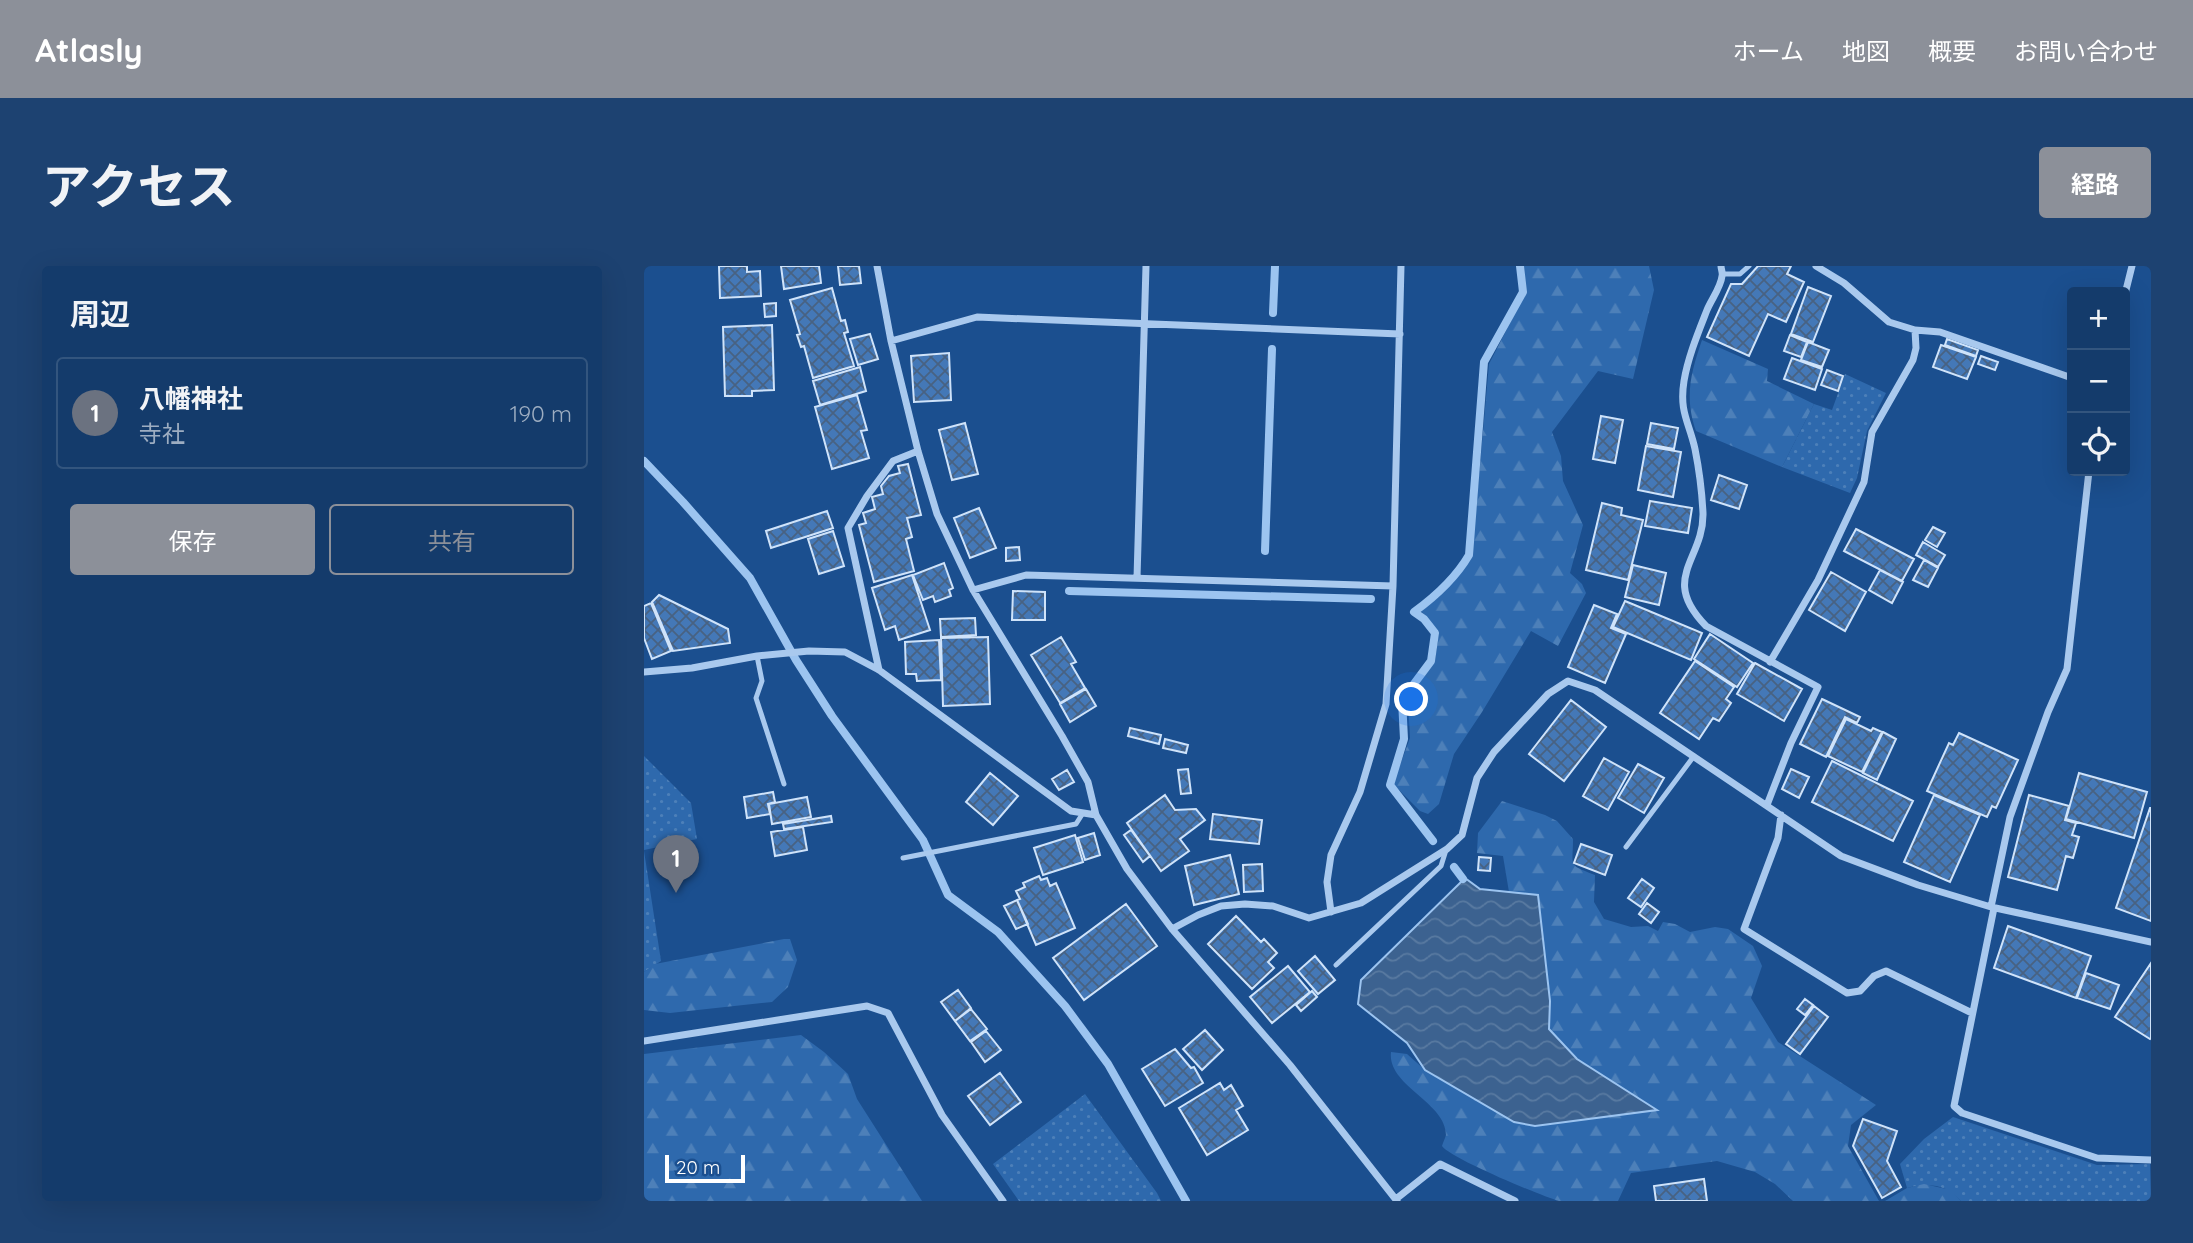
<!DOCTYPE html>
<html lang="ja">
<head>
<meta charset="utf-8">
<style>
	:root { --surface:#143b6b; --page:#1d4271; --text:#f1f3f6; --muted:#9dadc1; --line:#33557e; --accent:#8c9099 }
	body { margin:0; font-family:Quicksand,"Noto Sans JP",sans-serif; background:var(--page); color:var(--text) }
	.controls { position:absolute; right:21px; top:21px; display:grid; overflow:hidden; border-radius:7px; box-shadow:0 7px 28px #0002 }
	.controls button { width:63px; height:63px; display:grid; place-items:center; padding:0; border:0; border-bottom:2px solid var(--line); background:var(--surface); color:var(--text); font:35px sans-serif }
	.scale { position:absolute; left:21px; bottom:18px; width:80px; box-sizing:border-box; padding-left:7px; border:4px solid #fff; border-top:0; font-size:19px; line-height:24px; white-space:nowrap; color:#fff; -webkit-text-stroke:5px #1b4f8f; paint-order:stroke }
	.you { position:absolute; left:768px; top:434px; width:24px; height:24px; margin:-18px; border:5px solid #fff; border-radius:50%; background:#1a73e8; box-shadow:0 0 0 10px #1a73e833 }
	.badge { display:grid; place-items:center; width:46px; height:46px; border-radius:50%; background:var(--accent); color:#fff; font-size:23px; font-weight:700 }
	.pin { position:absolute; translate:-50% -58px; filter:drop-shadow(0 2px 4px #0008) }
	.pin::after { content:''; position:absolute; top:37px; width:24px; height:21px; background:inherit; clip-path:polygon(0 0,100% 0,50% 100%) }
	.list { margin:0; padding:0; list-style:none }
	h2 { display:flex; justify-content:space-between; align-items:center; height:91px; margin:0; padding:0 28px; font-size:30px }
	h2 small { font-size:23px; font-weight:400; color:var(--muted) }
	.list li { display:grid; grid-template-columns:46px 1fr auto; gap:21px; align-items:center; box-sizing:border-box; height:112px; margin:0 14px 14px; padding:0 14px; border:2px solid var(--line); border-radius:7px }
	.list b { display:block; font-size:26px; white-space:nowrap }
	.list p { margin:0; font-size:23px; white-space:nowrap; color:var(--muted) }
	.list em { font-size:23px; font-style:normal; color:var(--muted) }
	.actions { display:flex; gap:14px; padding:21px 28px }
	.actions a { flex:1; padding:16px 0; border:2px solid var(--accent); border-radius:7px; text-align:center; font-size:24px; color:var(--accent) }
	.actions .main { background:var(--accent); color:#fff }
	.icon { flex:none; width:38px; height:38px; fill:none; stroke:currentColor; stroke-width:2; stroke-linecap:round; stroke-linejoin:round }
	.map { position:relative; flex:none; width:1507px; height:935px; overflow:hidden; border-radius:7px }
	header { display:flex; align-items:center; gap:42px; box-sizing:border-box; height:98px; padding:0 35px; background:var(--accent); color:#fff }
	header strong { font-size:33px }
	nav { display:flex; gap:38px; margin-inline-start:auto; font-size:24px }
	.intro { display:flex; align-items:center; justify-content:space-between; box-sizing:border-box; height:168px; padding:0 42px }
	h1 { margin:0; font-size:49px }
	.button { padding:18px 32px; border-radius:7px; background:var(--accent); color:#fff; font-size:24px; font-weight:700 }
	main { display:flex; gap:42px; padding:0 42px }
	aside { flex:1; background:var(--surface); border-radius:7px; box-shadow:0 7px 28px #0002 }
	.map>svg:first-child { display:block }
	.grass { fill:url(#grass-dots) }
	.forest { fill:url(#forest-firs) }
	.water { fill:url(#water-waves); stroke:#9cc4f0; stroke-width:2 }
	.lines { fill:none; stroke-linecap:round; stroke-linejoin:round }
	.stream { stroke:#9cc4f0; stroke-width:8 }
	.building { fill:url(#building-cross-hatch); stroke:#cfe3fa; stroke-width:2 }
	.lane { stroke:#a9c9ee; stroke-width:5 }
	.street { stroke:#a9c9ee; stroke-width:7 }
</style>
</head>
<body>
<header>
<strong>Atlasly</strong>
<nav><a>ホーム</a><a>地図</a><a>概要</a><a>お問い合わせ</a></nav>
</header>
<div class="intro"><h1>アクセス</h1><a class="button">経路</a></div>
<main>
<aside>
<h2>周辺<small></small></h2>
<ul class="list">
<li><span class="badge" style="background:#6b7280">1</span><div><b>八幡神社</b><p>寺社</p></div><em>190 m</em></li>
</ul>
<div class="actions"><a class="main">保存</a><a>共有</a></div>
</aside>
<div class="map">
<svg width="1507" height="935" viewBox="0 0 1507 935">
	<defs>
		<pattern id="grass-dots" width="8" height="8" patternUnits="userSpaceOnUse" patternTransform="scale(1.75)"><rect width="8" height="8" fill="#2e69ad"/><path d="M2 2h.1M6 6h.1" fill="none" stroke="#4d80b9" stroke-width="1.8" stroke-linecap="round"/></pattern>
		<pattern id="forest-firs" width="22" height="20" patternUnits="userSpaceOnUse" patternTransform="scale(1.75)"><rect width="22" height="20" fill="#2e69ad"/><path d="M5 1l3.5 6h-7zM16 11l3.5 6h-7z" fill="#4d80b9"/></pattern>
		<pattern id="water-waves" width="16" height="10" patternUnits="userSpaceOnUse" patternTransform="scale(1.75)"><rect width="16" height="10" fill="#3c6290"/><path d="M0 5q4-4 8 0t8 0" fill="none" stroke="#597aa1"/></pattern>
		<pattern id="building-cross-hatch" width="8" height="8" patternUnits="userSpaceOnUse" patternTransform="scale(1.75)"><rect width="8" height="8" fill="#4478b7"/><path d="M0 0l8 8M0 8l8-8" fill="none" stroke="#486282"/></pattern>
	</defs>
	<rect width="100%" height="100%" fill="#1b4f8f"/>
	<path class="grass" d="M1201,108L1242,127L1223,165L1213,212L1206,227L1138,201L1170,138L1188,144Z
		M0,490L47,537L53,573L0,584Z
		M0,585L17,695L0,706Z
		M441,828L513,927L517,935H375L349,898Z
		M1309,851L1453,899L1506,898L1507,935H1317C1302,918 1285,917 1263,922L1256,898L1280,873Z"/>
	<path class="forest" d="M880,0H1005L1010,24L989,113L954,105L908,166L917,190L919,215L939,259L926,307L938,318L942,327L914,380L887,365L838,446L810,488L795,538L784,548L776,545L749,518L766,472L764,434L791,395L795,366L777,345C798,330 816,312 828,289L845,98L882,26Z
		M1058,74L1124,103L1123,115L1170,138L1138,201L1052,165C1040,131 1047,106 1058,74Z
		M858,535L901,549L913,555L929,573C929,602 923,598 951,609L950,636L960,653L987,661L1004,660L1014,665L1019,656L1031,658L1046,666L1071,661L1084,663L1109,680L1118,700L1107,732L1134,776L1232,839L1207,859L1204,880L1235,935H1149L1131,918L1111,906L1073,895L987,907L974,935C957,935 931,935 915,935C897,930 806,892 798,880C799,876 801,873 802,869C802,836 743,820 747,786L763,788L781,804L870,855L891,860L1012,844L933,793L905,763L906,735L894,630L865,626L859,590L833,587L834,567Z
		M140,673H146L153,694L144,721L128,736L26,747L0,744V706L11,698Z
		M157,769L180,786L204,808L213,833L278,935H0V788Z
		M1280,918L1307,924L1317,935H1241L1263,922Z"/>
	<path class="water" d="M821,612L836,623L894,629L906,735L905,763L933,793L1013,844L891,860L870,856L781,804L763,777L714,738L717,714Z"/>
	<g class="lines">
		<path class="stream" d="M629,47L631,0
			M0,195L39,236L106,312L152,394L188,450L279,574L304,629L354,666L421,740L464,798L542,935
			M621,285L628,83
			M425,325L727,333
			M789,575L746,519L760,473L758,434L787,395L791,367L780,353L770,346C792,330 811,313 825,289L840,96L879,26L876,0
			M810,601L819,613"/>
	</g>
	<path class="building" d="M75,0H103V6L116,5L117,30L76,32Z
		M137,0H175L177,17L140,23Z
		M194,0H215L217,17L196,19Z
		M1114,0H1147L1143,8L1160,16L1142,56L1124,48L1105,90L1063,71L1087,18H1098Z
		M1164,21L1187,30L1169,76L1147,68Z
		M188,22L197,55L201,54L204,66L200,67L210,100L169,112L160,80L157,81L153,69L156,68L146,34Z
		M132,37V50L121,51L120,38Z
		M128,59L130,124L108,125V130H81L79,61Z
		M226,68L234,93L214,99L206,73Z
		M1146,69L1163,76L1157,91L1140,85Z
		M1303,73L1334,84L1332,90L1301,79Z
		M1164,76L1185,84L1178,101L1157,94Z
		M1297,79L1332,91L1323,113L1289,101Z
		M305,87L307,134L270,136L267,90Z
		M1337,90L1354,96L1351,104L1334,98Z
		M1148,92L1178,103L1171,124L1140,113Z
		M216,101L222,125L176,139L169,115Z
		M1183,104L1199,110L1194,125L1177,119Z
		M213,129L223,164L217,165L225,192L188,203L171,141Z
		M957,150L979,154L971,197L949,193Z
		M321,157L334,208L308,214L295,164Z
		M1007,157L1034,162L1030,183L1003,178Z
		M1002,180L1037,186L1029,231L994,224Z
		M264,198L277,249L263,252L268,271L262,273L270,305L230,316L215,259L222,257L219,247L231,243L228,231L239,228L237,220L245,210L256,207L254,200Z
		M1075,209L1103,219L1095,243L1067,234Z
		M1006,235L1048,242L1044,267L1001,260Z
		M958,237L978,242L977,249L999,254L984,314L942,304Z
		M335,242L352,282L326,292L310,252Z
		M183,245L189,262L127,282L122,265Z
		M1289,261L1301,267L1293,281L1281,274Z
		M1212,263L1270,293L1258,315L1200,285Z
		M189,265L200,300L175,308L164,273Z
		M1279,276L1301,289L1294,301L1272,289Z
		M375,281L376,294L362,295V282Z
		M1280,294L1294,302L1284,321L1269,314Z
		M300,297L309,322L305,324L307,330L291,336L289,330L279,334L269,309Z
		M989,299L1022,307L1015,339L981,331Z
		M1236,304L1259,316L1248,337L1225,324Z
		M1187,306L1222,326L1201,365L1165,344Z
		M268,309L286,364L255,374L251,360L241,364L228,322Z
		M369,325L401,326V354H368Z
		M15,329L84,363L86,377L29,385L8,336Z
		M981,335L1058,367L1047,394L969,361Z
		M7,337L27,385L8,393L0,372V340Z
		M950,339L973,348L967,362L982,368L961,417L924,401Z
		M331,352L332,369L297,371L296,353Z
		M1066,368L1109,397L1093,421L1050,393Z
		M344,371L346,438L299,440L297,372Z
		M417,371L432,396L427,398L441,422L416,437L387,389Z
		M295,374L297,414L273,415L272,408H262L261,376Z
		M1051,395L1090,421L1082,433L1087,437L1075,455L1069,452L1055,473L1016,447Z
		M1111,397L1158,423L1140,455L1093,428Z
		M442,423L452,440L426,456L416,438Z
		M1178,433L1216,451L1213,457L1201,451L1182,491L1156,478Z
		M927,434L962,461L920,515L885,488Z
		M1202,453L1227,465L1229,462L1238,466L1218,506L1184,490Z
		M486,462L517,469L515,478L484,470Z
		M1239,466L1252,473L1233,514L1219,507Z
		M1315,467L1374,494L1352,542L1348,540L1343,551L1283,525L1305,477L1309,479Z
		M521,473L544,479L542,487L519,482Z
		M960,492L985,506L964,544L939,530Z
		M1188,495L1269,535L1249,575L1168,536Z
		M994,498L1020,512L1000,547L974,532Z
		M544,503L547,527L537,528L534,504Z
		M1147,503L1165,511L1155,532L1138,523Z
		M423,504L430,516L415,524L408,513Z
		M346,507L374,530L349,559L322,536Z
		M1435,507L1503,526L1490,572L1422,553Z
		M129,526L131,536L124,538L126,548L103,552L100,531Z
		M521,529L531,544L552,543L561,554L536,573L545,585L517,605L483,557Z
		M1290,529L1336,549L1306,616L1260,596Z
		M1385,529L1425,540L1421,554L1432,557L1428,569L1435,571L1429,592L1422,590L1413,624L1364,611Z
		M163,531L167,551L128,558L125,538Z
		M1506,542H1507V655L1472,642Z
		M569,548L618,554L615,578L566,573Z
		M187,550L188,556L140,563L139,558Z
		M159,561L163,584L131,590L127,566Z
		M487,564L506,590L499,596L480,569Z
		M450,567L456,589L441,594L434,572Z
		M431,569L439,596L399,609L390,582Z
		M937,578L968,589L961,609L930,597Z
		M586,589L595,628L550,639L541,600Z
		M835,591L847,592L846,605L834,604Z
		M618,598L619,625L600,626L599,599Z
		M395,610L397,614L403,612L406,620L412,617L431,662L392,679L373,634L376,633L372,625L381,621L379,617Z
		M998,613L1010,622L997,641L984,632Z
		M373,634L384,658L372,663L360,640Z
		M1003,637L1015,646L1007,657L995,648Z
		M482,638L513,680L440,734L409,692Z
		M592,650L617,676L620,673L633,687L624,696L630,702L608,723L564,678Z
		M1364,660L1447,690L1432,732L1350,702Z
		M671,690L691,714L674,728L654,705Z
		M1507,697V772L1506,773L1471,751Z
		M644,700L666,726L628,757L606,731Z
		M1442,707L1475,719L1466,743L1433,732Z
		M314,724L327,742L311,755L297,736Z
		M668,725L673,731L657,745L652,739Z
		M1161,733L1169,739L1161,749L1153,743Z
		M1170,740L1184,751L1156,788L1142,778Z
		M327,743L343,763L326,775L311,755Z
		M561,764L579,784L558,804L539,783Z
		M342,765L357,784L341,796L327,776Z
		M531,783L547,802L550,801L559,817L521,840L498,803Z
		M356,807L377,836L346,859L324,830Z
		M576,817L580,824L587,819L599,840L592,844L604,864L563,889L535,842Z
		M1219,853L1253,865L1243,895L1257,921L1238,932L1209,880Z
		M1060,913L1063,935H1012L1010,920Z"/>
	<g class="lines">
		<path class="lane" d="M1079,8H1096L1105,0
			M113,390L118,415L112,432L140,518
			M982,581L1050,490
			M259,592L432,558L439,547
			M692,699L797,600L802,584"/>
		<path class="street" d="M233,0L247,75L274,185L293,248L329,324L418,470L444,516L452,549L483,603L528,663L646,799L753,935
			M1077,0C1077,3 1079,7 1078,10C1077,21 1067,34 1063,44C1054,67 1044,91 1040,115C1035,146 1045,156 1051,183C1055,203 1058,227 1059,247C1060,294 1015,312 1062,360L1174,421L1147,477L1123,539
			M1481,28L1488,0
			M1271,64L1296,66L1428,112
			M247,75L333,51L756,68
			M493,312L502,0
			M329,324L382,309L749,320L757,0
			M1126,396L1174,314L1220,216L1228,166L1269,94L1272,82L1271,64L1245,56L1200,17L1172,0
			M235,404L204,262L223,230L249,195L274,185
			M0,406L48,402L113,390L165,385L201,386L235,404L427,545L452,549
			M1137,549L1134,572L1100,663L1203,727L1216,725L1230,710L1242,705L1328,747
			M1347,641L1366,551L1404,446L1423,403L1445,205
			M1350,642L1310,840L1318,847L1453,892L1507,894
			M687,646L683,616L687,589L716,526L742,438L749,320
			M528,663L554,649L577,640L601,638L629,640L665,652L717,637L803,583L818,569L833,512L850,486L904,428L924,415L951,424L1197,590L1274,619L1347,641L1507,676
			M0,775L223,740L244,747L298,849L359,935
			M752,933L796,898L871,935"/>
	</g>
</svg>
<div class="controls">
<button>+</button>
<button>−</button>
<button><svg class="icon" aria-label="locate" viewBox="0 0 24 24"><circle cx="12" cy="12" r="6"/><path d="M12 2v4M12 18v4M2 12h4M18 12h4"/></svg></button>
</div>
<div class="scale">20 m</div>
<div class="you"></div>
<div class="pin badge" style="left:32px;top:627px;background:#6b7280">1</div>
</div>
</main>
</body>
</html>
